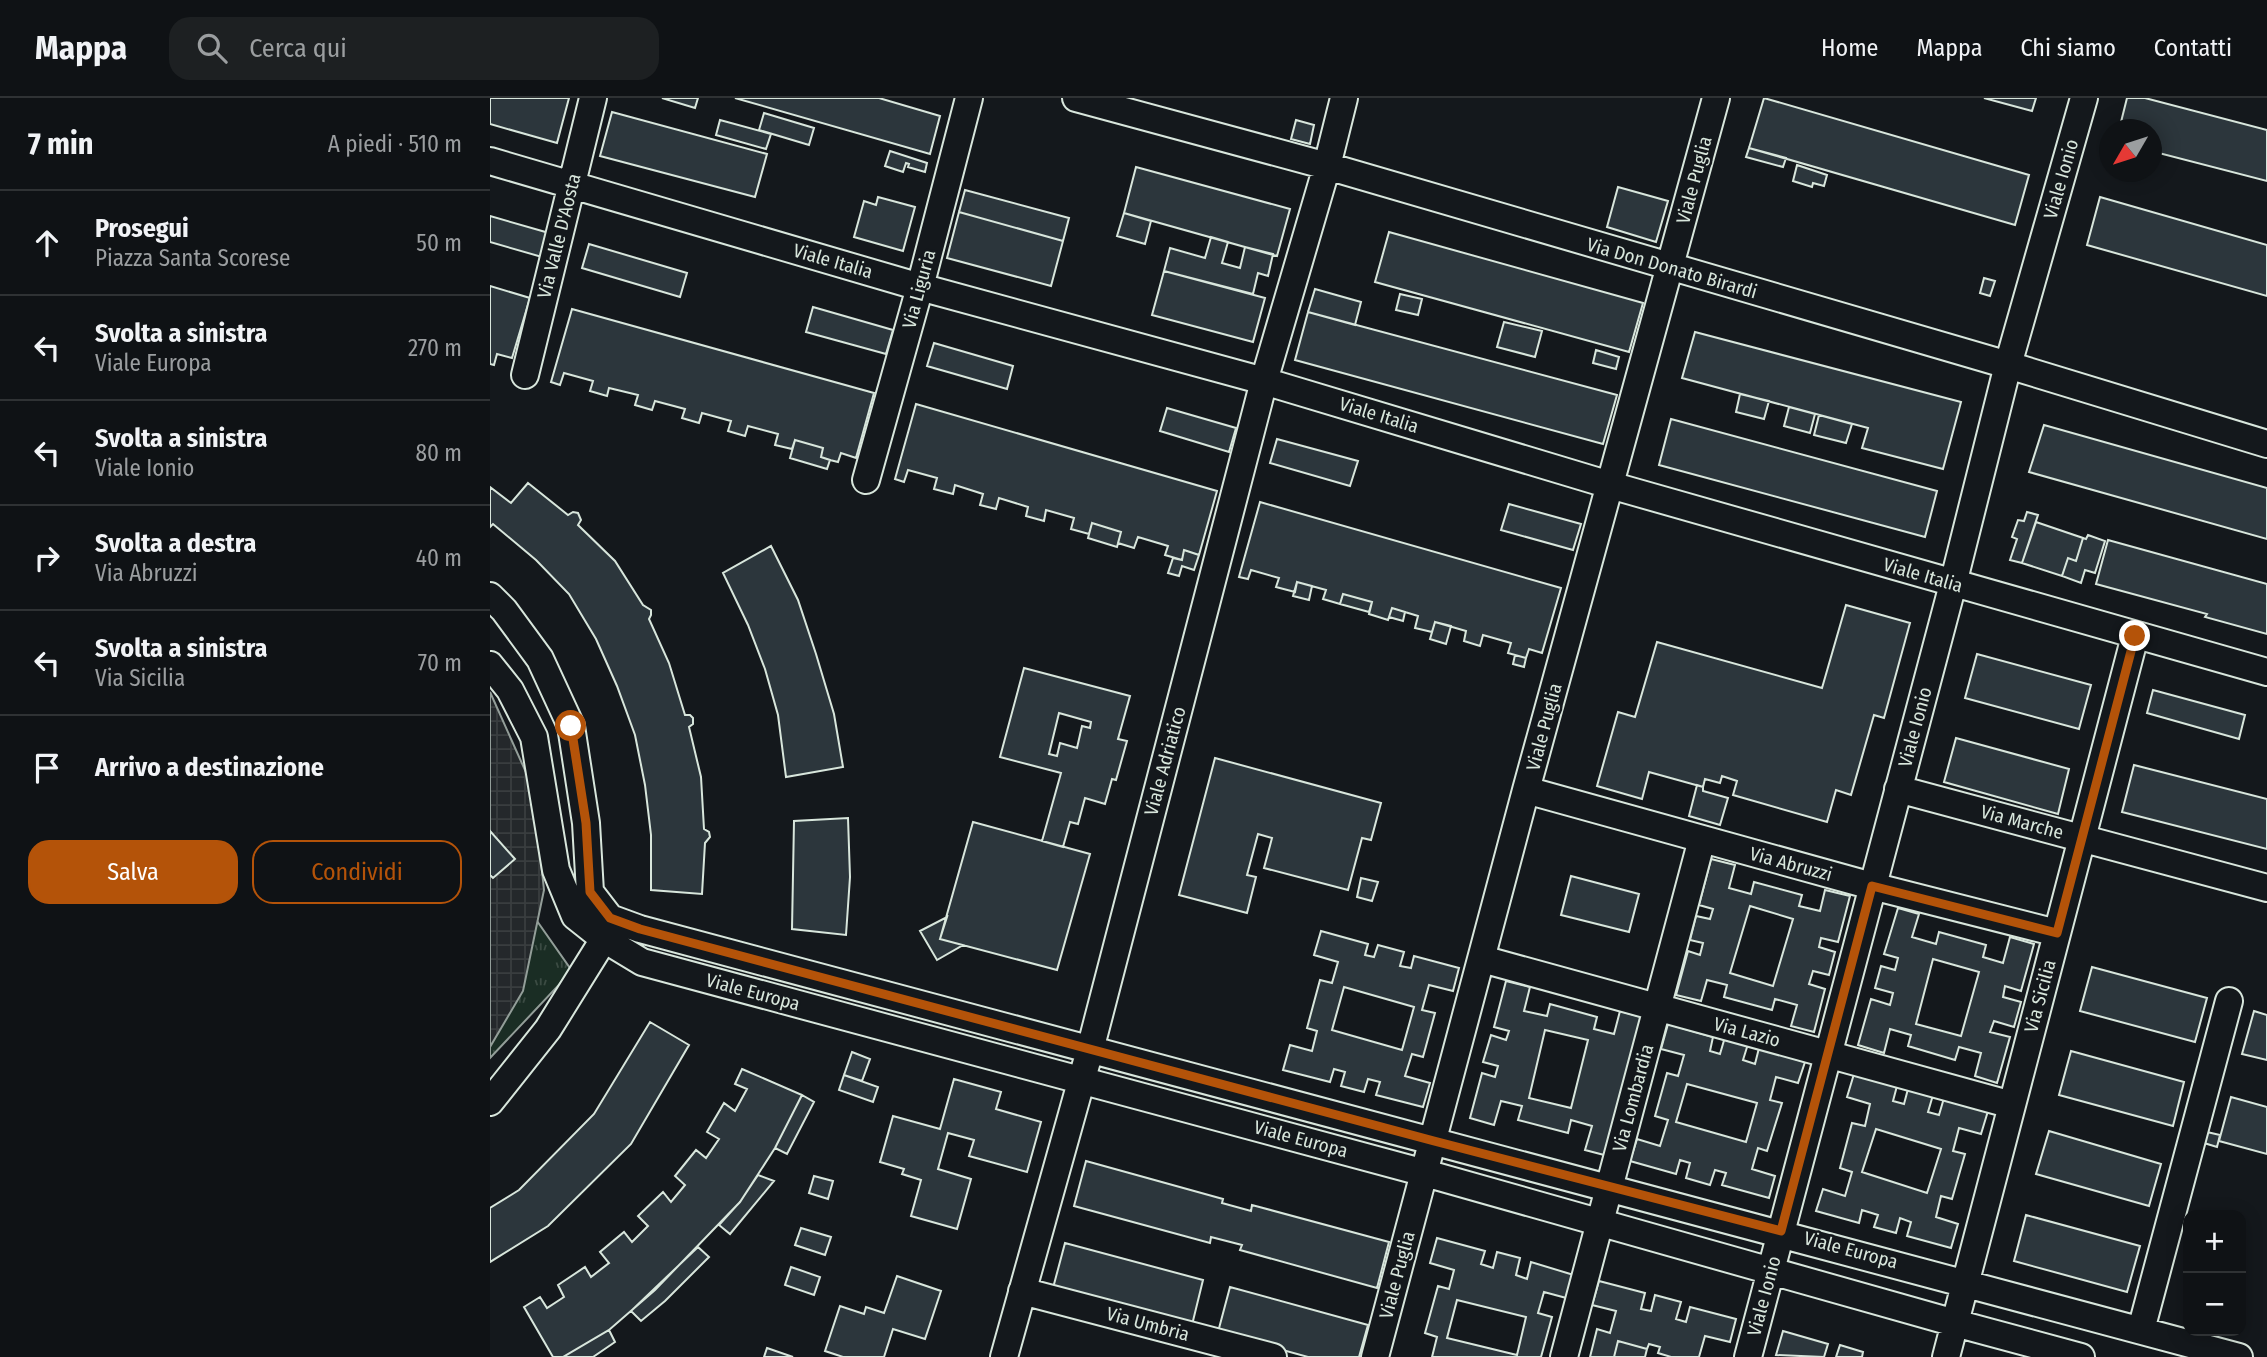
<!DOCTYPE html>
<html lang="it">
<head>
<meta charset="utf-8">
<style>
	:root { --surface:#0f1215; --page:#1d2022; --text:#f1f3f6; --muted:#9b9ea0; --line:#2f3234; --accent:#b45309 }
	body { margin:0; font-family:"Fira Sans Condensed",sans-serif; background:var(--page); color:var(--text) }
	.controls { position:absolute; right:21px; bottom:21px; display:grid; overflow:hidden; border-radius:14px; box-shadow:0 4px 18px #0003 }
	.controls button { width:63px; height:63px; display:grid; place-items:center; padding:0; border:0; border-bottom:2px solid var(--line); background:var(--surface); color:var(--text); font:35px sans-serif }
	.compass { position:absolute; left:1609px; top:21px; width:63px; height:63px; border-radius:50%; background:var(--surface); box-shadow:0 4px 18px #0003; rotate:231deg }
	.stop { position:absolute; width:21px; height:21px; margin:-16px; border:5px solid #b45309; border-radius:50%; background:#fff }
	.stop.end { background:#b45309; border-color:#fff; box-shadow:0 2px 7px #0008 }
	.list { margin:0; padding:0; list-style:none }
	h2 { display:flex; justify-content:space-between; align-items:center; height:91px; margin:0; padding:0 28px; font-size:30px }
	h2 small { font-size:23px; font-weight:400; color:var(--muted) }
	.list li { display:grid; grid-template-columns:46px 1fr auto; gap:21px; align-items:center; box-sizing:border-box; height:105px; padding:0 28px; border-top:2px solid var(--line) }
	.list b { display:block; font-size:26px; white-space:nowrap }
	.list p { margin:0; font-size:23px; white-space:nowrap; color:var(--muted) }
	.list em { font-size:23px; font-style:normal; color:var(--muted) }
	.actions { display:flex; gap:14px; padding:21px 28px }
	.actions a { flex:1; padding:16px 0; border:2px solid var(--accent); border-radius:21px; text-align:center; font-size:24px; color:var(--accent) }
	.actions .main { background:var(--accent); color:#fff }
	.icon { flex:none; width:38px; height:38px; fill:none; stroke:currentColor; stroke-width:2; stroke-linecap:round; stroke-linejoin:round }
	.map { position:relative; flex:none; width:1777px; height:1259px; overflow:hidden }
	header { display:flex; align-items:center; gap:42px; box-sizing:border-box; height:98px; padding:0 35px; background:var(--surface); border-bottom:2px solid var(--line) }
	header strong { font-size:33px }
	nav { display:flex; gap:38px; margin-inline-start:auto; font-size:24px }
	.search { width:490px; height:63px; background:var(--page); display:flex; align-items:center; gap:18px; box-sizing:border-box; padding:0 24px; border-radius:21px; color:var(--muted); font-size:26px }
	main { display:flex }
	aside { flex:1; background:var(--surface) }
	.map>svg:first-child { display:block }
	.park { fill:url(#park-tufts); stroke:#939e99; stroke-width:2 }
	.plaza { fill:url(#plaza-grid); stroke:#939e99; stroke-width:2 }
	.building { fill:#2c363c; stroke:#d8e6dc; stroke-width:2; fill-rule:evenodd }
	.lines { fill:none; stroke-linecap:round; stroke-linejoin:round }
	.minor-casing { stroke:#d8e6dc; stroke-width:30 }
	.minor { stroke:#14181c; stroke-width:26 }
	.route { stroke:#b45309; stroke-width:9 }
	.labels { text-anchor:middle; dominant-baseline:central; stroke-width:5; stroke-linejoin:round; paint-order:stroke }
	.street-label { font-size:19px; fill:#d8e6dc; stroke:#14181c }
</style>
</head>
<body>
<header>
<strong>Mappa</strong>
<div class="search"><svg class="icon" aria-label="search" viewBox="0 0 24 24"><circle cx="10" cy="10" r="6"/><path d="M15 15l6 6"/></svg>Cerca qui</div>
<nav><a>Home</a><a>Mappa</a><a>Chi siamo</a><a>Contatti</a></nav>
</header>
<main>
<aside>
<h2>7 min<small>A piedi · 510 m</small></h2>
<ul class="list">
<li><svg class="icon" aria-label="ahead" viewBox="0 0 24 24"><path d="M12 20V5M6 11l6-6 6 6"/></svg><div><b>Prosegui</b><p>Piazza Santa Scorese</p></div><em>50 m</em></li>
<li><svg class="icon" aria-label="left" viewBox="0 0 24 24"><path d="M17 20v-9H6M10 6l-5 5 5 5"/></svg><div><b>Svolta a sinistra</b><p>Viale Europa</p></div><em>270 m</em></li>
<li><svg class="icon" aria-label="left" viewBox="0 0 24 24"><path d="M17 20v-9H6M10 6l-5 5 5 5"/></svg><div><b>Svolta a sinistra</b><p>Viale Ionio</p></div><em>80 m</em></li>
<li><svg class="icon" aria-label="right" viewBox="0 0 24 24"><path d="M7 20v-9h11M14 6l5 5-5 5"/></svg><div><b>Svolta a destra</b><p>Via Abruzzi</p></div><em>40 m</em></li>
<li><svg class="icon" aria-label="left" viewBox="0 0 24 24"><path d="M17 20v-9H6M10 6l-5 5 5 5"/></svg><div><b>Svolta a sinistra</b><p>Via Sicilia</p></div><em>70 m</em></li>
<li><svg class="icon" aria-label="arrive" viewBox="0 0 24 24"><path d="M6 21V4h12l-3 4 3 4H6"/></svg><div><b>Arrivo a destinazione</b></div></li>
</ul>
<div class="actions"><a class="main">Salva</a><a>Condividi</a></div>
</aside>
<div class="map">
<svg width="1777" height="1259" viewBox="0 0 1777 1259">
	<defs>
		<pattern id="park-tufts" width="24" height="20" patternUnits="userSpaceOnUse" patternTransform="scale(1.75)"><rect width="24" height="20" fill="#1a2d24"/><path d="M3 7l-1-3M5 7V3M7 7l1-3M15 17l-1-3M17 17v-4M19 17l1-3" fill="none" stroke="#3b4b43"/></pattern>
		<pattern id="plaza-grid" width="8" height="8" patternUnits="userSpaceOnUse" patternTransform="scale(1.75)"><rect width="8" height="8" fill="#24282b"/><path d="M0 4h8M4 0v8" fill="none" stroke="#393d3f"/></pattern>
	</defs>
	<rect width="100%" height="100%" fill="#14181c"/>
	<path class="park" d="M33,803L82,873L0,960V831Z"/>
	<path class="plaza" d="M0,594L43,690L54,792L33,893L0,949Z"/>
	<path class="building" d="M0,0H79L67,45L0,26Z
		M172,0H208L205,10Z
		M245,0H389L450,18L440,56Z
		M1274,0L1539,77L1525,127L1259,50Z
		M1494,0H1546L1542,13Z
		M1637,0H1655L1777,32V83L1661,53V32H1629Z
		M122,14L277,56L265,99L110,58Z
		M274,15L324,30L319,47L269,32Z
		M230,22L281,36L276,51L226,37Z
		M806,22L824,27L820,46L801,41Z
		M1259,50L1296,60L1293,69L1256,59Z
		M400,53L437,65L435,74L418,69L419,66L416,65L413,74L395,68Z
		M1307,67L1337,77L1334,88L1323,85L1322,89L1303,83Z
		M646,69L800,111L787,158L634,115Z
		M1128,89L1178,103L1166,144L1117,129Z
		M475,92L579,120L573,143L469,114Z
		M388,99L425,109L413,153L364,139L374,103L386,107Z
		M1610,99L1777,147V198L1597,147Z
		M469,114L573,143L561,188L457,160Z
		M634,115L661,123L655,146L627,138Z
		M0,118L59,135L52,159L0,144Z
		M899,134L1153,205L1139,254L885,184Z
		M721,139L738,144L732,165L750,170L755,149L783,156L778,178L768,175L763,196L674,173L680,150L715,160Z
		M99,146L197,175L190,199L92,170Z
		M674,173L775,200L763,244L662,217Z
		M1494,180L1505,183L1500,198L1490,195Z
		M0,188L40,200L22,260L7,256L4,267L0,266Z
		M825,191L871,204L865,227L818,214Z
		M910,196L932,201L928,217L906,212Z
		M323,209L403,232L396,256L316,234Z
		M82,211L384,295L366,360L351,355L348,364L340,362L331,359L333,350L305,342L302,351L285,347L288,336L258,328L255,338L238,333L241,323L212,315L209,325L192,320L195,311L165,303L162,312L145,307L148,297L119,290L117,298L100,293L103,283L74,275L70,287L61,284Z
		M818,214L1127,297L1113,346L805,262Z
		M1014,224L1052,233L1045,259L1007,249Z
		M1205,234L1471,304L1453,371L1372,350L1378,330L1192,280Z
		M444,245L523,268L517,291L437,268Z
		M1106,252L1129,259L1126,271L1103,265Z
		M1250,296L1279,303L1274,321L1246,314Z
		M426,306L727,393L709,457L694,452L692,462L675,457L678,448L648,439L644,450L628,445L631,434L602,425L599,436L581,431L584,420L556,412L554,423L536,418L538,409L509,400L506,411L490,407L493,396L465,387L463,396L444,391L447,380L418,372L414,384L405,381Z
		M1299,309L1325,316L1320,335L1294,328Z
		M677,310L746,330L739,354L670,333Z
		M1329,317L1362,326L1356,345L1324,337Z
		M1181,321L1447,393L1435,439L1169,367Z
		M1554,327L1777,390V441L1539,374Z
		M787,341L868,363L860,388L780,365Z
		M305,342L333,350L331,359L340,362L337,371L300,360Z
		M38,385L78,417L83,414L88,415L91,422L88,427L125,463L153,507L161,512V517L159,521L179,565L195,617H200L203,620V626L199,629L211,679L214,731L219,734L220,739L215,745L212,796L161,792V737L155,687L145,637L127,588L106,541L79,496L46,462L3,426L0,429V389L21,405Z
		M770,404L1071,490L1052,555L1039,551L1036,560L1018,555L1021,545L993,537L990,548L974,543L976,533L945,524L942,534L925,530L928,518L902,510L898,522L879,516L882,504L853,496L850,506L833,501L836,492L807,484L805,494L786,489L789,480L761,472L758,481L749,479Z
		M1019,406L1091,426L1083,452L1011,432Z
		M1537,414L1548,417L1532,465L1520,462L1527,441L1522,439L1528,422L1534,423Z
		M1546,424L1593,440L1586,463L1578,460L1572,478L1532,465Z
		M602,425L631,434L627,449L598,440Z
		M1598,437L1615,443L1605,475L1595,472L1591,485L1572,478L1578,460L1586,463L1593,440L1596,441Z
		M1618,442L1777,486V536L1715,519L1717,516L1606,486Z
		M281,448L308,502L326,556L344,616L353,669L296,679L288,617L275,571L258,527L233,475Z
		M694,452L709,457L704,472L692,468L689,478L678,475L683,460L692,462Z
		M807,484L822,488L819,502L803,498Z
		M853,496L882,504L879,514L850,506Z
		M1356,507L1420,525L1394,620L1384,617L1361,697L1346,692L1337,724L1243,697L1247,683L1232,678L1230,685L1215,681L1213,689L1159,674L1152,701L1107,688L1128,614L1145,619L1167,544L1332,590Z
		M902,510L915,514L913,523L899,519Z
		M945,524L961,528L956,546L940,541Z
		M1487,556L1601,587L1589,631L1475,600Z
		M1025,557L1036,560L1034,569L1023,566Z
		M534,570L640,598L628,641L637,643L626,682L622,681L615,706L595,700L588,726L580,724L573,749L552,743L571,675L510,659ZM569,615L601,624L600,630L592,628L587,650L570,645L567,658L559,656Z
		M1663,592L1755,617L1749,641L1657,615Z
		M1466,640L1579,671L1568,716L1454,684Z
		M725,660L891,705L881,742L872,740L858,792L774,770L782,740L768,736L757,777L766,779L757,815L689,797Z
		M1644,667L1777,701V751L1632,714Z
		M1207,687L1213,689V693L1238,700L1230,727L1199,718Z
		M358,720L360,779L356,837L302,831L304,723Z
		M483,724L600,756L567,872L450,841Z
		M0,733L25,761L3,780L0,777Z
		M1221,761L1245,767L1239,790L1261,796L1264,784L1312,797L1309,808L1330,813L1335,792L1360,798L1348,844L1331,840L1329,849L1345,854L1339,877L1323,873L1319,886L1335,891L1324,934L1301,928L1307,907L1285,901L1282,912L1234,899L1237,887L1217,882L1211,903L1186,897L1198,853L1210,857L1213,845L1200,842L1206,818L1220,821L1223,811L1209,807ZM1260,808L1303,821L1283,888L1240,875Z
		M1081,778L1149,796L1139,834L1071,817Z
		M871,780L888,784L882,803L867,799Z
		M1408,810L1429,816L1422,839L1446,846L1449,834L1496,847L1493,859L1513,865L1520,839L1544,846L1531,893L1515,888L1513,899L1531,904L1524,929L1504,923L1500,934L1520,939L1507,985L1485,978L1491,955L1469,949L1465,962L1418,948L1421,937L1400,931L1394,955L1368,947L1381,901L1400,907L1403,895L1385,890L1391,868L1405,872L1408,860L1394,856ZM1443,861L1489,874L1471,938L1426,926Z
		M457,819L450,841L473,847L447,862L430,833Z
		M831,833L878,846L875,857L884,859L888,847L914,854L910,868L921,870L924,858L969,870L963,893L939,887L932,912L945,915L933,959L922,956L915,978L940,985L933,1009L886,997L890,984L878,981L874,994L851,988L855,974L844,971L840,984L793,972L800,947L822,953L827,933L817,930L830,882L842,885L848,864L824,857ZM854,889L924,909L912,952L842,932Z
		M1602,869L1717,900L1705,944L1590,913Z
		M1016,883L1040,889L1034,913L1057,918L1060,906L1107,919L1104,931L1124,936L1130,913L1155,920L1118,1058L1095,1052L1102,1028L1081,1022L1078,1035L1028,1022L1032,1008L1011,1003L1004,1027L980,1020L992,975L1005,979L1008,968L993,964L1001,937L1016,942L1019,933L1004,929ZM1055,932L1098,942L1081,1010L1039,1000Z
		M1764,913L1777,917V962L1752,956Z
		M160,924L199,947L141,1046L58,1128L0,1164V1110L29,1092L104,1016Z
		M1178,926L1223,939L1220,953L1230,956L1235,939L1258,946L1253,962L1265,966L1269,950L1315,964L1308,985L1286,979L1280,1002L1292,1005L1277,1053L1268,1050L1262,1071L1285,1078L1279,1100L1232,1087L1236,1075L1225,1072L1220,1087L1196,1080L1200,1065L1190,1062L1186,1076L1140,1063L1147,1041L1170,1048L1178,1022L1165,1018L1177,975L1188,978L1194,957L1171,951ZM1197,986L1267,1005L1256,1044L1186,1024Z
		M1581,953L1694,984L1683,1028L1569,997Z
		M362,954L380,961L372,983L354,977Z
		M252,971L312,997L285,1050L250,1104L165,1192L119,1232L73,1259H63L34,1209L50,1199L57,1210L74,1199L68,1187L95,1169L101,1179L119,1165L110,1154L134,1134L142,1144L158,1128L148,1118L173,1094L181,1104L195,1087L185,1078L206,1052L216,1060L229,1041L217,1034L234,1005L245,1013L257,991L245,986Z
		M1364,976L1407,988L1403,1003L1414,1006L1418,991L1443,997L1438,1014L1449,1017L1454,1000L1498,1013L1491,1036L1469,1030L1463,1053L1475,1056L1462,1101L1451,1098L1446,1119L1468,1126L1461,1150L1417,1138L1421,1124L1410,1120L1406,1135L1384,1129L1388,1117L1372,1112L1369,1125L1326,1113L1333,1091L1355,1098L1362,1074L1350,1070L1362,1025L1375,1028L1380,1006L1357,999ZM1386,1031L1451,1051L1437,1095L1372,1074Z
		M354,977L388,989L383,1004L349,992Z
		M464,981L511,994L506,1011L551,1024L537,1074L479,1058L484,1042L458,1035L448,1071L481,1081L467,1131L421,1118L431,1082L412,1076L414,1071L390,1064L403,1018L450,1031Z
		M312,997L324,1004L297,1056L285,1050Z
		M1741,999L1777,1009V1056L1729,1043Z
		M1559,1033L1671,1066L1659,1108L1546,1076Z
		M1717,1034L1730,1037L1727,1049L1714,1045Z
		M596,1063L733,1101L732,1105L761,1113L762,1107L899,1144L887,1190L750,1152L752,1147L721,1139L720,1145L584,1108Z
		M268,1077L284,1083L240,1136L229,1127L250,1104Z
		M324,1078L343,1083L338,1101L319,1095Z
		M1536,1117L1650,1148L1637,1194L1524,1163Z
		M311,1130L341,1139L335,1157L305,1147Z
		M947,1140L995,1153L991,1166L1003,1170L1007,1154L1030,1160L1026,1177L1037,1181L1041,1164L1087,1178L1080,1201L1054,1194L1048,1215L1062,1219L1051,1259H942L947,1239L935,1235L948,1188L959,1191L964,1172L940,1165ZM967,1202L1036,1219L1027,1257L957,1240Z
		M575,1145L713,1182L702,1227L563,1190Z
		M208,1149L219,1159L175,1203L151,1223L141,1213Z
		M301,1169L330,1179L324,1197L295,1187Z
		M407,1178L451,1193L435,1241L403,1231L394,1259H353L335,1253L350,1208L374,1216L376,1209L394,1215Z
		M1109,1183L1155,1195L1151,1211L1161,1213L1165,1197L1191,1204L1186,1221L1196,1224L1200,1209L1246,1221L1240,1244L1215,1238L1209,1259H1181L1168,1255L1170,1249L1159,1246L1157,1251L1128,1243L1124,1259H1100L1107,1231L1120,1235L1126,1213L1102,1207Z
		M740,1189L878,1227L869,1259H818L728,1234Z
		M119,1232L125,1244L103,1259H73Z
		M1293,1233L1338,1246L1334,1259L1286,1257Z
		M1128,1243L1157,1251L1155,1259H1124Z
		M1350,1247L1373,1254L1372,1259H1346Z
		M277,1250L303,1259H274Z"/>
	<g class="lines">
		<defs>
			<path id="minor" d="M586,0L837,68L1518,267L1777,346
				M0,63L430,189L774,283L1120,387L1777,574
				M35,277L103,0
				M376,382L430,189L479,0
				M0,498L14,512L50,561L81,628L96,725L100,794L120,820L150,831C683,974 1217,1113 1749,1259
				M0,567L20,592L44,639L66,772L85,818L114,841L58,931L0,1004
				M1408,691L1777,790
				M1036,692L1382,788L1567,835
				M114,841L152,864L935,1075L1465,1225L1591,1259
				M992,861L1522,1007
				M532,1193L783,1259
				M1651,1232L1739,903
				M514,1259L600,952L774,283L837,68L854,0
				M885,1259L1036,692L1226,0
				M1074,1259L1212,741
				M1258,1259L1463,486L1518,267L1594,0
				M1456,1259L1645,538"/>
		</defs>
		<use href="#minor" class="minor-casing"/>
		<use href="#minor" class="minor"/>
	</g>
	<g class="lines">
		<path class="route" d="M81,628L96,725L100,794L120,820L150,831L944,1043L1291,1133L1382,788L1567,835L1645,538"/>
	</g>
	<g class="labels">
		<g class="street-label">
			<text transform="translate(1571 81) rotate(-74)">Viale Ionio</text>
			<text transform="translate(1204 82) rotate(-75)">Viale Puglia</text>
			<text transform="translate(69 138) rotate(-76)">Via Valle D'Aosta</text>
			<text transform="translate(343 163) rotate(16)">Viale Italia</text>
			<text transform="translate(1182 170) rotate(16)">Via Don Donato Birardi</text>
			<text transform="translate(429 191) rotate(-75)">Via Liguria</text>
			<text transform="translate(889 317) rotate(17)">Viale Italia</text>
			<text transform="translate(1433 477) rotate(16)">Viale Italia</text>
			<text transform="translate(1054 629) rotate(-75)">Viale Puglia</text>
			<text transform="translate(1425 629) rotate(-75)">Viale Ionio</text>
			<text transform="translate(675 663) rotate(-75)">Viale Adriatico</text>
			<text transform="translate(1532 724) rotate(15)">Via Marche</text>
			<text transform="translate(1301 766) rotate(15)">Via Abruzzi</text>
			<text transform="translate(263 894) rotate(15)">Viale Europa</text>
			<text transform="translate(1550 898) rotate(-75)">Via Sicilia</text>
			<text transform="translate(1257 934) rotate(15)">Via Lazio</text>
			<text transform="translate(1143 1000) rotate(-75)">Via Lombardia</text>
			<text transform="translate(811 1041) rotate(15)">Viale Europa</text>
			<text transform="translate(1361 1152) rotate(15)">Viale Europa</text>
			<text transform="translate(907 1177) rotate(-75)">Viale Puglia</text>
			<text transform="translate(1274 1198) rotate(-75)">Viale Ionio</text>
			<text transform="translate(658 1226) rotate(15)">Via Umbria</text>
		</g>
	</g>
</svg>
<div class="controls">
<button>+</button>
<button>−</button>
</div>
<svg class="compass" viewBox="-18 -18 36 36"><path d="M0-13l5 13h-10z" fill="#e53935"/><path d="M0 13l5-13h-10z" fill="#9b9ea0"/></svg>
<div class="stop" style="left:81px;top:628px"></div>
<div class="stop end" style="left:1645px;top:538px"></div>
</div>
</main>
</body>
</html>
